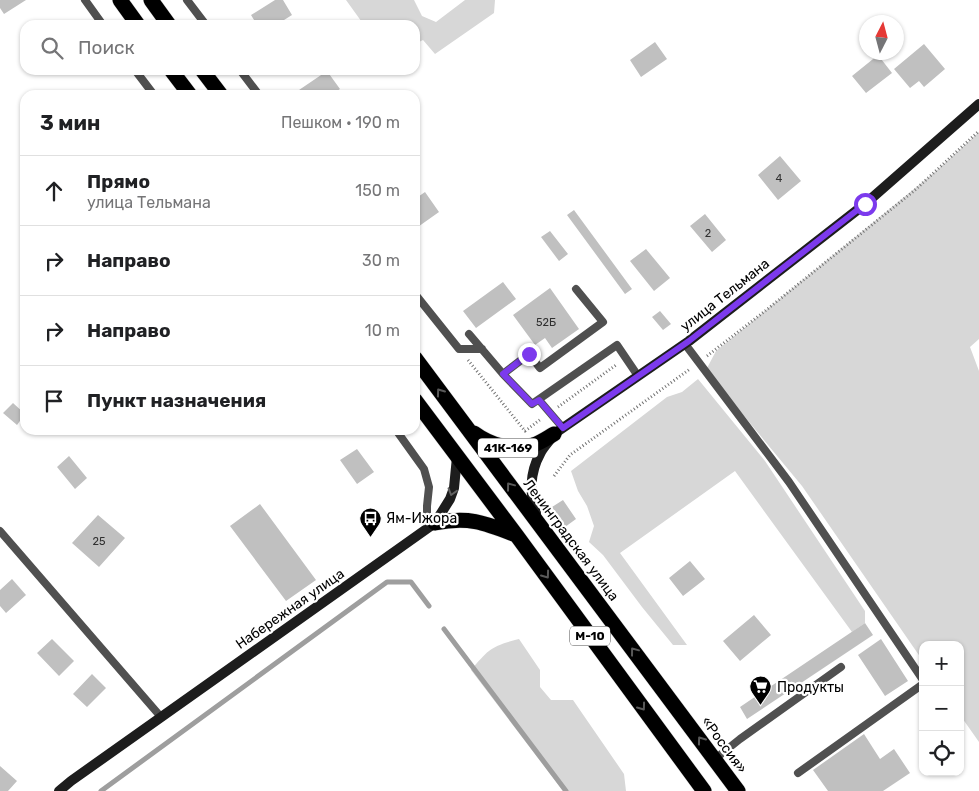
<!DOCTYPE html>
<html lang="ru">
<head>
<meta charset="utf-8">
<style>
	:root { --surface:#fff; --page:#f2f2f2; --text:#202124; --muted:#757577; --line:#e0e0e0 }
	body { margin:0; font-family:Rubik,sans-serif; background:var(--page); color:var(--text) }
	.controls { position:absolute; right:15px; bottom:15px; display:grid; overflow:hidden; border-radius:10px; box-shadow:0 1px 4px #0004 }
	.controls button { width:45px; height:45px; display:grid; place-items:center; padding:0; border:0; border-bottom:1px solid var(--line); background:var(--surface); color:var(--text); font:25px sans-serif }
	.compass { position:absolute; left:859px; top:15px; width:45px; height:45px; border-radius:50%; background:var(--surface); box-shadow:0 1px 4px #0004; rotate:6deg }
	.stop { position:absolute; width:15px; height:15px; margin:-11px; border:4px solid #7c3aed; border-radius:50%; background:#fff }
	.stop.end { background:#7c3aed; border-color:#fff; box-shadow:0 1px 5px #0008 }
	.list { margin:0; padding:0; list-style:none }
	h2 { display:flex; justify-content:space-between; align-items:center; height:65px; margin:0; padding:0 20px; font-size:21px }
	h2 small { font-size:16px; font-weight:400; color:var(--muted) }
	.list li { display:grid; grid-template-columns:32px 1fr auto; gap:15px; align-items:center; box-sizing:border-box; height:70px; padding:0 20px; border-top:1px solid var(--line) }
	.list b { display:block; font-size:19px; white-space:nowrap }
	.list p { margin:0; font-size:16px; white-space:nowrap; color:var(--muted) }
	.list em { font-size:16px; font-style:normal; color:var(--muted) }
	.icon { flex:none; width:28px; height:28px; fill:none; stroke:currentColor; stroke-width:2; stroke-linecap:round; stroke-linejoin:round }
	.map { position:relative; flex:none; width:979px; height:791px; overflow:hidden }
	.search { position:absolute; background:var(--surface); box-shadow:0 1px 4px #0004; left:20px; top:20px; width:400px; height:55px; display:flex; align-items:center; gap:12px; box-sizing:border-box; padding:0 18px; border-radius:15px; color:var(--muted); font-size:19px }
	.panel { position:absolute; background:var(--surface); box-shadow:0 1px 4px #0004; left:20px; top:90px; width:400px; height:345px; border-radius:15px }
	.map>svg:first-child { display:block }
	.green { fill:#d7d7d7 }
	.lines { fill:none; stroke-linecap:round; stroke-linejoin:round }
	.stream { stroke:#9e9e9e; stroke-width:5 }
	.building { fill:#c0c0c0 }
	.highway-casing { stroke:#dbdbdb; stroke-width:16 }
	.path { stroke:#727272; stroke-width:3; stroke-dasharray:1 2.5; stroke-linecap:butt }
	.lane { stroke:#505050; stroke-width:8 }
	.secondary { stroke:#1d1d1d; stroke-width:10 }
	.highway { stroke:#000; stroke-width:15 }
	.oneway { stroke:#595959 }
	.oneway2 { stroke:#616161 }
	.route { stroke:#7c3aed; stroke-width:6 }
	.labels { text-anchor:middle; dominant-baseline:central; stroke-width:4.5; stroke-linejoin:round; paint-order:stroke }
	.number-label { font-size:11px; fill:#303030 }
	.shield { fill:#fff; stroke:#4c4c4c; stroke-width:1 }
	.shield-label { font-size:12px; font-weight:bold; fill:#000 }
	.street-label { font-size:14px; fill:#000; stroke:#fff }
	.poi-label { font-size:14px; fill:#000; stroke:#fff; text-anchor:start }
</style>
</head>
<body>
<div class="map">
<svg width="979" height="791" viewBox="0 0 979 791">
	<rect width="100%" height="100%" fill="#fff"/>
	<path class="green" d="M346,0H414L422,16L436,22L465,0H495L494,13L435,54L423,40L415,44V25H364Z
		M979,132V339L970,347L979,371V742L960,715V645H923V661L802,486L706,370L716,351L936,171Z
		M698,379L765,461L865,611V623L852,632L735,471L620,553L687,645H673L642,607L603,555L589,542L594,526L587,506L578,491L571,471L667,397L682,392Z
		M519,639L540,670V687L551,700H573L624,774L626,791H563L471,670C489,649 491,646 519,639Z"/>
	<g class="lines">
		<path class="stream" d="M444,629L566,791
			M101,791L387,582H411L429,606"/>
	</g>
	<path class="building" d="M0,0H26L4,14L0,8Z
		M275,0H283L292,15L276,25H257L251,15Z
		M655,42L667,59L641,77L630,60Z
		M924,44L945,69L924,87L919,81L910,88L894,69Z
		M878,55L892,73L866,93L852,76Z
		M327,71L340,89L331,95H303L299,90Z
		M780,156L801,181L778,200L758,175Z
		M425,192L439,212L415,229V199Z
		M574,210L632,289L625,294L567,215Z
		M705,214L726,240L712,252L690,226Z
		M550,231L568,254L559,261L541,237Z
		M646,249L670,278L654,291L630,261Z
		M503,282L516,299L476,328L463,311Z
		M550,288L579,329L552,348L545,338L535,345L513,315Z
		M660,311L671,324L663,330L652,317Z
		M13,403L25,414L17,425L3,413Z
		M357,449L374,472L357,484L340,460Z
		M69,456L87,478L75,489L57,467Z
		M563,500L576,519L565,527L552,507Z
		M260,504L316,580L286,601L230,526Z
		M98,515L125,538L99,567L72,543Z
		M690,561L705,579L683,596L669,578Z
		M12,579L26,595L6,613L0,606V590Z
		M754,615L771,635L740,661L723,641Z
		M865,623L873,635L747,719L740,707Z
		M52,639L74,661L59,676L37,653Z
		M881,639L908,681L885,696L858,655Z
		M92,674L106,688L87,707L73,694Z
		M864,734L880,759L894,749L910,773L883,791H828L813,770Z
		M0,766L17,781L8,791H0Z"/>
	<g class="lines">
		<defs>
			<path id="highway" d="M120,0L138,25
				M151,0L169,25
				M171,70L190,95
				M202,70L221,95
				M415,358L738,791
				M415,400L517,536L704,791
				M474,433C490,445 513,452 533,445C540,443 547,438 554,434
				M435,523C469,516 485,523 516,535"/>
		</defs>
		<use href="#highway" class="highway-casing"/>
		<path class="path" d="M707,356L765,311L915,190L979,131
			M468,360L525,431L541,419
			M558,407L616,365
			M554,476L570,455L690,369"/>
		<path class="lane" d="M85,0L103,25
			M187,0L206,25
			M135,70L154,95
			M240,70L259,95
			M415,294L459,349H482
			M469,334L503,374L532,404L617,345L638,376
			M685,344L789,482L923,680
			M503,374L529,354L540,368L603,322L576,289
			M539,400L563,428
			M396,430L424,469L429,487L427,506V528
			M0,531L161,717
			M715,759L740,739L841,667
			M798,773L923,684"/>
		<path class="secondary" d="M536,513C529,495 530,472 540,454C543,447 550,441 554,434L689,341L865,204L979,104
			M59,791L71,781L435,523L450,499L454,488L457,457"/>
		<use href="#highway" class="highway"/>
	</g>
	<defs><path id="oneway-chevron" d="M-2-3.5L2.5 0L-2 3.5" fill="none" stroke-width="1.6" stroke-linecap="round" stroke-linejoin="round" transform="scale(1.25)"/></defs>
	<g class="oneway">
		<use href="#oneway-chevron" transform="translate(440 392) rotate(-126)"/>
		<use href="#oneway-chevron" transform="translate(510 486) rotate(-127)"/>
		<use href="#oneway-chevron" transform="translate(546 575) rotate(54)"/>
		<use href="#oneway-chevron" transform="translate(634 651) rotate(-127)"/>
		<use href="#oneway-chevron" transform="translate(642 707) rotate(54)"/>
		<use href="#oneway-chevron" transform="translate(701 740) rotate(-126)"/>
	</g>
	<use class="oneway2" href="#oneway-chevron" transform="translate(452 492) rotate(107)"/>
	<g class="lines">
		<path class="route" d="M529,354L503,374L532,404L539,400L563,428L689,341L865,204"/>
	</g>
	<defs>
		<symbol id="bus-pin" viewBox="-11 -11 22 30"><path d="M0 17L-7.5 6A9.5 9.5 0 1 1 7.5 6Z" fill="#000" stroke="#fff"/><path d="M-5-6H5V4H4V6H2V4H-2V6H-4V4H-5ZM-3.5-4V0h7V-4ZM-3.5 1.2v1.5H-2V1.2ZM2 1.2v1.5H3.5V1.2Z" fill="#fff"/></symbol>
		<symbol id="supermarket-pin" viewBox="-11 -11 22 30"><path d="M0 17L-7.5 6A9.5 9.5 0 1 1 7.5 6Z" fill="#000" stroke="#fff"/><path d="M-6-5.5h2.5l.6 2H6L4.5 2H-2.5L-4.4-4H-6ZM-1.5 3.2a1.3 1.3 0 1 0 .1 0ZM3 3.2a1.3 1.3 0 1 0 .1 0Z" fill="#fff"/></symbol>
	</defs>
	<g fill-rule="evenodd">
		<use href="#bus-pin" x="358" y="506" width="25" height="34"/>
		<use href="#supermarket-pin" x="748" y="674" width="25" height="34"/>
	</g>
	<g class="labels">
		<g class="number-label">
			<text x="779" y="178">4</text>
			<text x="708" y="233">2</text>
			<text x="546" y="322">52Б</text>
			<text x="99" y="541">25</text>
		</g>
		<g class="shield">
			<rect x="478" y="438.5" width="60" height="19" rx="4"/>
			<rect x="570" y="626.5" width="40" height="19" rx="4"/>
		</g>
		<g class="shield-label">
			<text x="508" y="448">41К-169</text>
			<text x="590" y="636">М-10</text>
		</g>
		<g class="street-label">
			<text transform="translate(725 295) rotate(-38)">улица Тельмана</text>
			<text transform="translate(571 540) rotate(53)">Ленинградская улица</text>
			<text transform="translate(290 609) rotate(-35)">Набережная улица</text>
			<text transform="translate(724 745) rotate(54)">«Россия»</text>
		</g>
		<g class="poi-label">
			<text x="386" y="518">Ям-Ижора</text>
			<text x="777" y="687">Продукты</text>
		</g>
	</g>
</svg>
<div class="controls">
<button>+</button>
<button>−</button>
<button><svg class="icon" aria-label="locate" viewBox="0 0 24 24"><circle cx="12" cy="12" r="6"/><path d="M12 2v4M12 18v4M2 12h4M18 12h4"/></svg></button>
</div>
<svg class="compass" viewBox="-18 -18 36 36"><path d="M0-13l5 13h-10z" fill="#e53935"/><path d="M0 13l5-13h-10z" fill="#757577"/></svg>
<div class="stop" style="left:865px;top:204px"></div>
<div class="stop end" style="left:529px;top:354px"></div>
<div class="search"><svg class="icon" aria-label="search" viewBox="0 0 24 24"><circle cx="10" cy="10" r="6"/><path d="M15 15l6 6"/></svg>Поиск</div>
<section class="panel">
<h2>3 мин<small>Пешком · 190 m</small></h2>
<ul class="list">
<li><svg class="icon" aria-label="ahead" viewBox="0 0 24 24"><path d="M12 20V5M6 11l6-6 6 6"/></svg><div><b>Прямо</b><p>улица Тельмана</p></div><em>150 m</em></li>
<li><svg class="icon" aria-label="right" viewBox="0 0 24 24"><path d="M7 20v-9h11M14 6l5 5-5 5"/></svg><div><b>Направо</b></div><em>30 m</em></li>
<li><svg class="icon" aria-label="right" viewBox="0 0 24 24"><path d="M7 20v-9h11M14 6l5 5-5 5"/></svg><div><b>Направо</b></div><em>10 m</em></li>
<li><svg class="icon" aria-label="arrive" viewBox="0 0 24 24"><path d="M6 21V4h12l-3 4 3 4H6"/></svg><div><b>Пункт назначения</b></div></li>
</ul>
</section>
</div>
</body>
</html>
